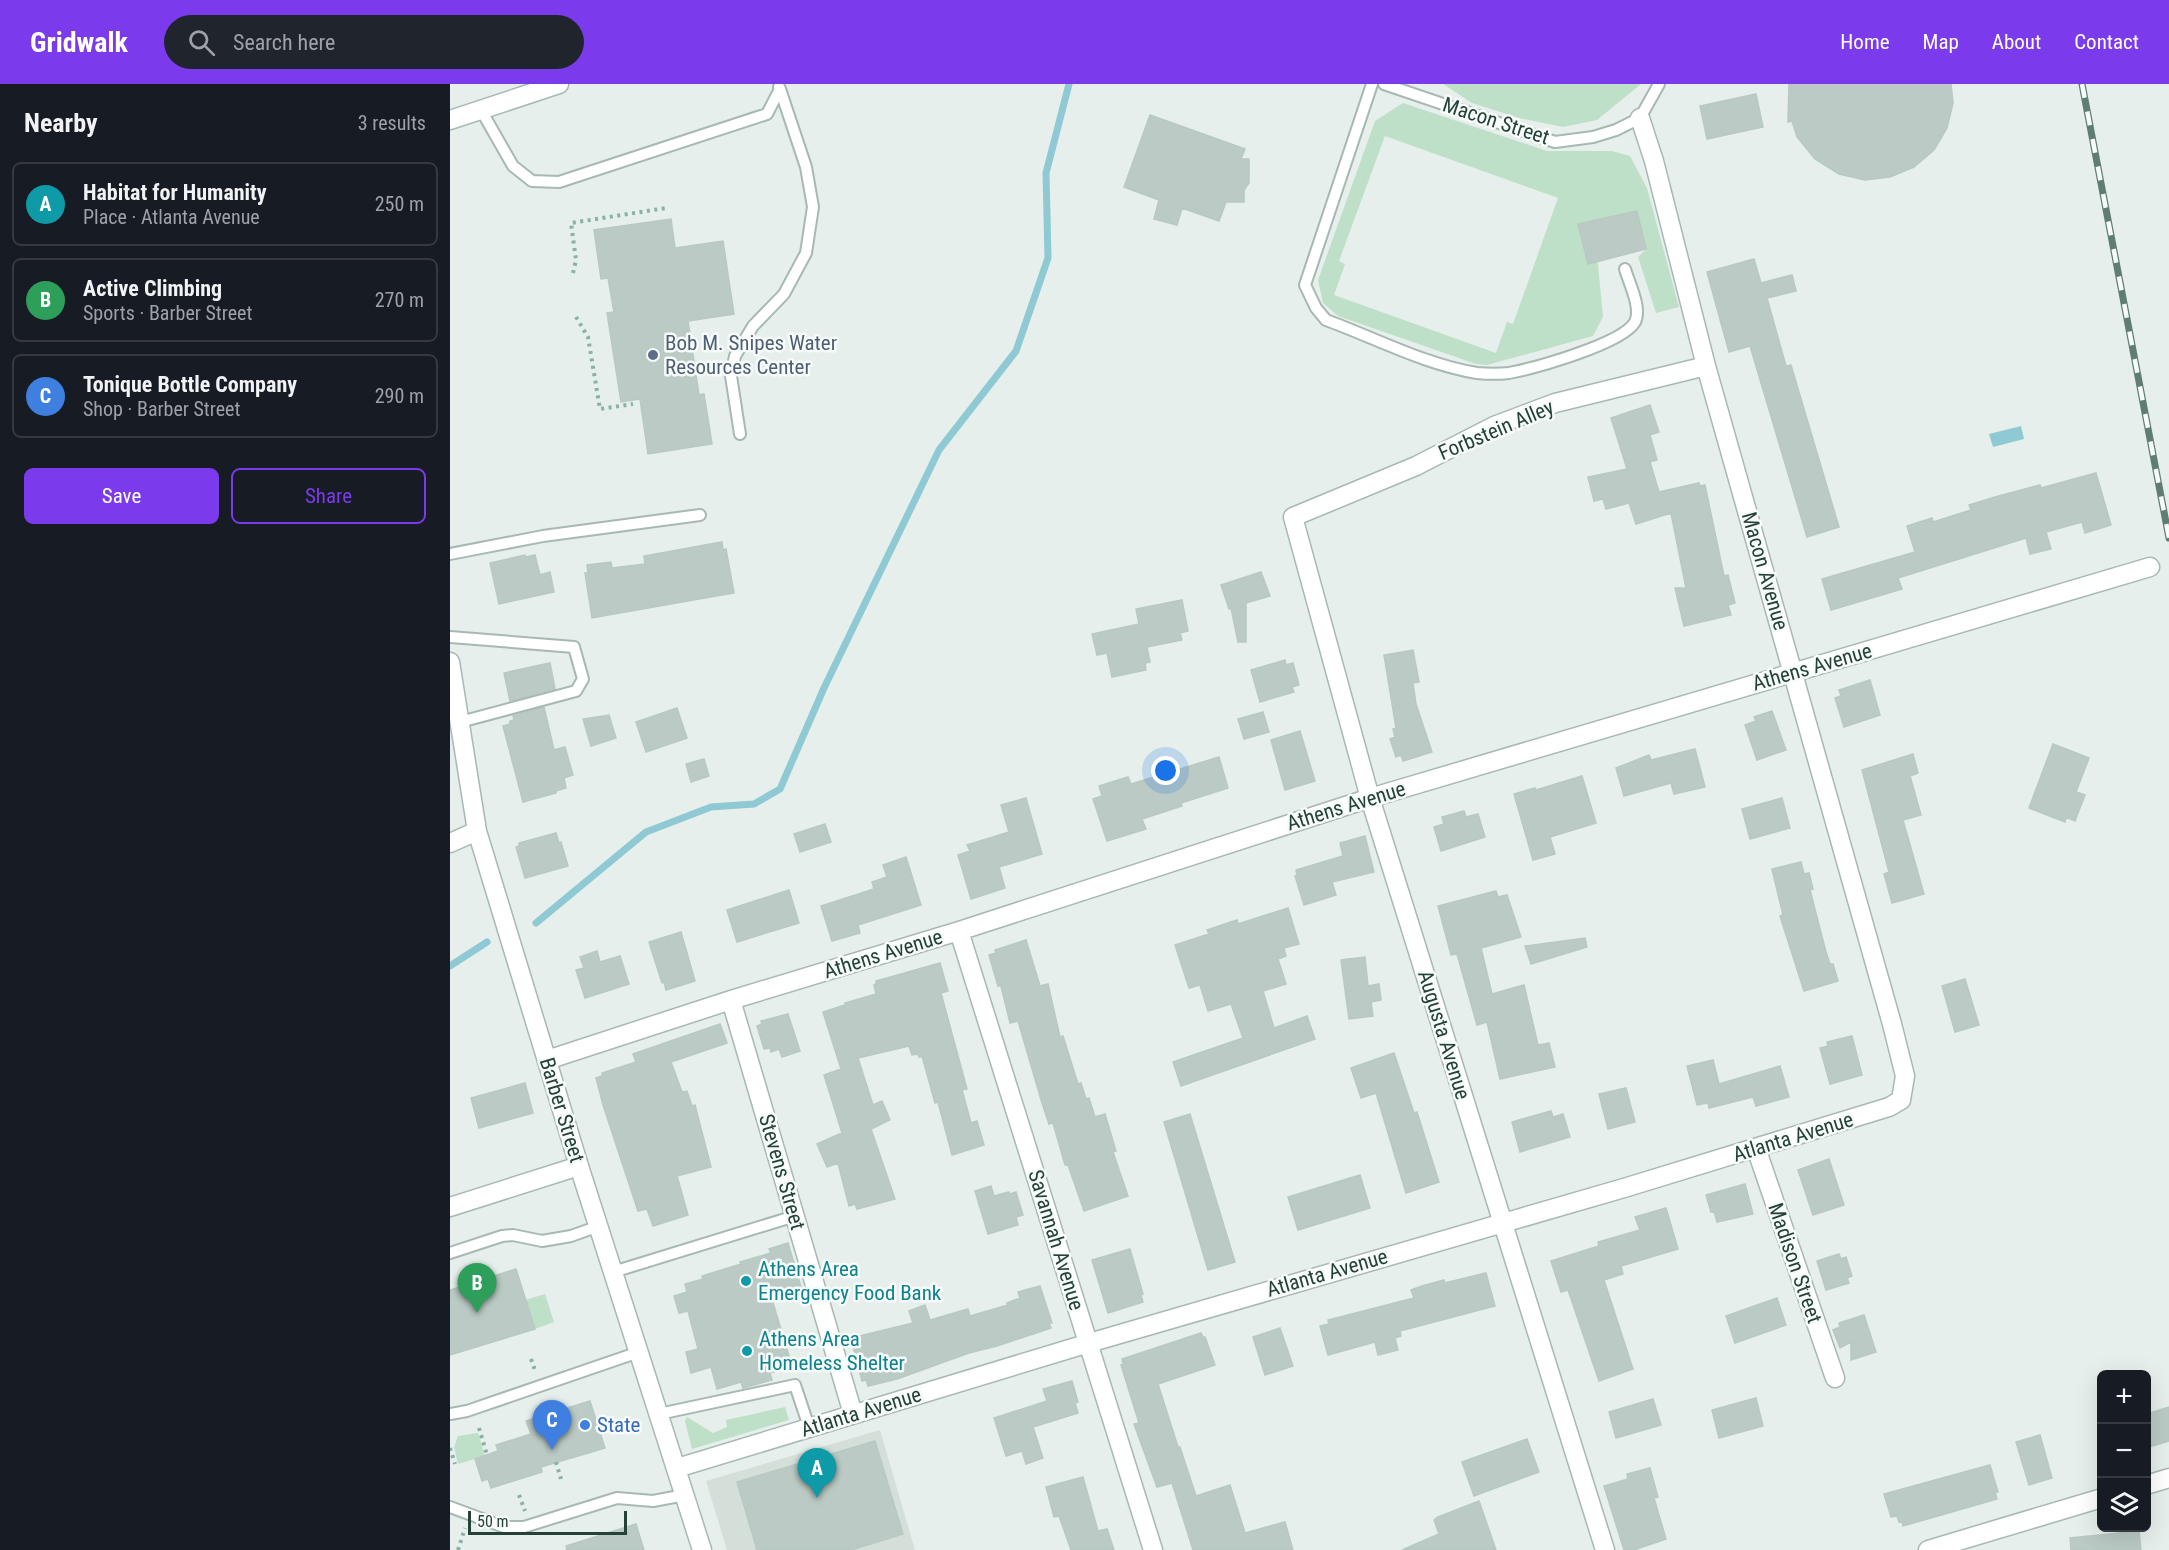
<!DOCTYPE html>
<html lang="en">
<head>
<meta charset="utf-8">
<style>
	:root { --surface:#171b24; --page:#20242c; --text:#f1f3f6; --muted:#9ea1a6; --line:#363941; --accent:#7c3aed }
	body { margin:0; font-family:"Roboto Condensed",sans-serif; background:var(--page); color:var(--text) }
	.controls { position:absolute; right:18px; bottom:18px; display:grid; overflow:hidden; border-radius:9px; box-shadow:0 6px 24px #0002 }
	.controls button { width:54px; height:54px; display:grid; place-items:center; padding:0; border:0; border-bottom:2px solid var(--line); background:var(--surface); color:var(--text); font:30px sans-serif }
	.scale { position:absolute; left:18px; bottom:15px; width:159px; box-sizing:border-box; padding-left:6px; border:3px solid #24423a; border-top:0; font-size:16px; line-height:21px; white-space:nowrap; color:#24423a; -webkit-text-stroke:4px #f7fbf9; paint-order:stroke }
	.you { position:absolute; left:716px; top:687px; width:21px; height:21px; margin:-15px; border:4px solid #fff; border-radius:50%; background:#1a73e8; box-shadow:0 0 0 9px #1a73e833 }
	.badge { display:grid; place-items:center; width:39px; height:39px; border-radius:50%; background:var(--accent); color:#fff; font-size:20px; font-weight:700 }
	.pin { position:absolute; translate:-50% -50px; filter:drop-shadow(0 2px 3px #0008) }
	.pin::after { content:''; position:absolute; top:32px; width:21px; height:18px; background:inherit; clip-path:polygon(0 0,100% 0,50% 100%) }
	.list { margin:0; padding:0; list-style:none }
	h2 { display:flex; justify-content:space-between; align-items:center; height:78px; margin:0; padding:0 24px; font-size:26px }
	h2 small { font-size:20px; font-weight:400; color:var(--muted) }
	.list li { display:grid; grid-template-columns:39px 1fr auto; gap:18px; align-items:center; box-sizing:border-box; height:84px; margin:0 12px 12px; padding:0 12px; border:2px solid var(--line); border-radius:9px }
	.list b { display:block; font-size:22px; white-space:nowrap }
	.list p { margin:0; font-size:20px; white-space:nowrap; color:var(--muted) }
	.list em { font-size:20px; font-style:normal; color:var(--muted) }
	.actions { display:flex; gap:12px; padding:18px 24px }
	.actions a { flex:1; padding:14px 0; border:2px solid var(--accent); border-radius:9px; text-align:center; font-size:21px; color:var(--accent) }
	.actions .main { background:var(--accent); color:#fff }
	.icon { flex:none; width:33px; height:33px; fill:none; stroke:currentColor; stroke-width:2; stroke-linecap:round; stroke-linejoin:round }
	.map { position:relative; flex:none; width:1719px; height:1466px; overflow:hidden }
	header { display:flex; align-items:center; gap:36px; box-sizing:border-box; height:84px; padding:0 30px; background:var(--accent); color:#fff }
	header strong { font-size:28px }
	nav { display:flex; gap:33px; margin-inline-start:auto; font-size:21px }
	.search { width:420px; height:54px; background:var(--page); display:flex; align-items:center; gap:15px; box-sizing:border-box; padding:0 21px; border-radius:33px; color:var(--muted); font-size:22px }
	main { display:flex }
	aside { flex:1; background:var(--surface) }
	.map>svg:first-child { display:block }
	.built { fill:#d4dfda }
	.green { fill:#bfe0c8; fill-rule:evenodd }
	.water { fill:#8ec9d4 }
	.lines { fill:none; stroke-linecap:round; stroke-linejoin:round }
	.stream { stroke:#8ec9d4; stroke-width:7 }
	.building { fill:#bbcac4; stroke:#b8c9c2; stroke-width:1.5 }
	.service-casing { stroke:#a8b8b2; stroke-width:14 }
	.minor-casing { stroke:#a8b8b2; stroke-width:21 }
	.tertiary-casing { stroke:#a8b8b2; stroke-width:21 }
	.path { stroke:#86b3a5; stroke-width:4; stroke-dasharray:3 4.5; stroke-linecap:butt }
	.service { stroke:#fff; stroke-width:10 }
	.minor { stroke:#fff; stroke-width:18 }
	.tertiary { stroke:#fff; stroke-width:18 }
	.rail-casing { stroke:#5f7d75; stroke-width:7 }
	.rail { stroke:#f7fbf9; stroke-width:4.5; stroke-dasharray:14; stroke-linecap:butt }
	.service-dot { fill:#5c6f8a; stroke:#f7fbf9; stroke-width:2 }
	.culture-dot { fill:#0f9aa8; stroke:#f7fbf9; stroke-width:2 }
	.shop-dot { fill:#3f7fe0; stroke:#f7fbf9; stroke-width:2 }
	.labels { text-anchor:middle; dominant-baseline:central; stroke-width:5; stroke-linejoin:round; paint-order:stroke }
	.street-label { font-size:21px; fill:#24423a; stroke:#f7fbf9 }
	.service-label { font-size:21px; fill:#4e5e75; stroke:#f7fbf9; text-anchor:start }
	.culture-label { font-size:21px; fill:#0d838f; stroke:#f7fbf9; text-anchor:start }
	.shop-label { font-size:21px; fill:#366cbe; stroke:#f7fbf9; text-anchor:start }
</style>
</head>
<body>
<header>
<strong>Gridwalk</strong>
<div class="search"><svg class="icon" aria-label="search" viewBox="0 0 24 24"><circle cx="10" cy="10" r="6"/><path d="M15 15l6 6"/></svg>Search here</div>
<nav><a>Home</a><a>Map</a><a>About</a><a>Contact</a></nav>
</header>
<main>
<aside>
<h2>Nearby<small>3 results</small></h2>
<ul class="list">
<li><span class="badge" style="background:#0f9aa8">A</span><div><b>Habitat for Humanity</b><p>Place · Atlanta Avenue</p></div><em>250 m</em></li>
<li><span class="badge" style="background:#2e9e5b">B</span><div><b>Active Climbing</b><p>Sports · Barber Street</p></div><em>270 m</em></li>
<li><span class="badge" style="background:#3f7fe0">C</span><div><b>Tonique Bottle Company</b><p>Shop · Barber Street</p></div><em>290 m</em></li>
</ul>
<div class="actions"><a class="main">Save</a><a>Share</a></div>
</aside>
<div class="map">
<svg width="1719" height="1466" viewBox="0 0 1719 1466">
	<rect width="100%" height="100%" fill="#e6efeb"/>
	<path class="built" d="M430,1346L465,1466H277L256,1397Z"/>
	<path class="green" d="M993,0H1191L1147,36L1113,43L1069,34L1022,19Z
		M953,19L1097,67H1162L1180,72L1197,104L1229,223L1206,229L1188,173L1196,165L1187,127L1128,140L1138,179L1147,178L1148,180L1153,233L1143,252L1037,281L1026,280L888,232L873,219L868,196L925,37ZM935,52L1108,114L1063,240L1057,238L1046,269L884,211L895,180L889,177Z
		M95,1210L104,1238L85,1245L75,1216Z
		M335,1323L339,1336L242,1365L235,1337L237,1333L263,1349L277,1343L276,1336Z
		M28,1349L35,1372L8,1380L4,1363L8,1352Z"/>
	<path class="water" d="M1571,342L1574,355L1543,363L1539,350Z"/>
	<g class="lines">
		<path class="stream" d="M86,839L196,748L261,723L304,720L330,705L374,604L489,366L566,267L598,174L596,89L619,0
			M0,882L37,858"/>
	</g>
	<path class="building" d="M1339,0H1501L1503,19L1497,44L1484,66L1464,83L1440,93L1415,96L1389,90L1365,75L1347,53L1342,37L1338,38Z
		M1306,10L1313,43L1257,55L1250,22Z
		M700,31L795,65L791,75H799V99L794,106V118H776L769,137L732,124L727,141L704,135L709,116L674,103Z
		M1187,127L1196,165L1138,180L1128,140Z
		M221,135L225,164L273,157L284,230L238,237L249,311L254,310L262,360L198,370L190,315L171,318L157,229L164,228L158,194L151,195L144,146Z
		M1304,175L1311,199L1342,191L1346,207L1317,214L1336,282L1341,281L1389,443L1357,453L1300,262L1279,268L1257,188Z
		M1200,321L1209,348L1200,351L1207,376L1200,378L1209,408L1249,399L1250,402L1255,401L1274,492L1278,491L1285,519L1278,521L1281,531L1234,542L1225,504H1236L1221,429L1186,440L1179,419L1156,425L1153,415L1144,417L1138,393L1177,385L1161,334Z
		M1646,389L1661,441L1635,449L1632,438L1596,448L1601,465L1580,470L1576,454L1448,494L1452,505L1381,526L1372,495L1465,468L1457,442L1482,434L1483,438L1521,426L1519,421L1545,413L1590,401L1591,404Z
		M272,458L273,466L276,465L284,509L142,534L135,489H138L137,481L161,478L162,484L195,480L194,472Z
		M75,471L76,473L85,471L90,491L100,488L104,508L49,520L40,479Z
		M811,488L820,512L796,519V558H788L781,524L779,525L771,501Z
		M732,516L738,547L730,549L732,556L697,563L700,578L695,579L696,586L662,593L657,569L647,571L642,550L689,540L686,525Z
		M963,566L969,598L963,599L966,620L982,668L953,677L951,671L946,673L940,655L945,653L943,645L946,644L934,571Z
		M835,576L836,581L843,579L849,601L842,603L844,608L810,618L801,586Z
		M100,579L105,605L60,617L54,589Z
		M1420,596L1430,631L1394,643L1385,614L1391,612L1389,606Z
		M94,623L104,666L115,663L123,691L114,694L116,704L106,707V709L73,718L53,642L60,640V637L64,636L63,632Z
		M227,624L237,654L196,668L186,638Z
		M1322,627L1336,666L1307,676L1295,641L1306,637L1304,633Z
		M813,628L819,648L794,655L788,635Z
		M159,631L166,654L141,662L133,635Z
		M850,647L865,697L835,706L821,656Z
		M1603,660L1639,674L1626,708L1635,711L1625,737L1616,733L1615,738L1579,724Z
		M1245,665L1255,703L1224,710L1221,699L1174,712L1166,684L1199,671L1201,676Z
		M1463,670L1468,689L1460,692L1471,731L1453,736L1474,810L1442,819L1434,790L1439,788L1412,686Z
		M769,673L778,704L731,719L732,722L692,735L696,745L657,757L643,715L652,712L649,702L678,693L681,700Z
		M254,675L259,692L241,698L236,680Z
		M1132,692L1146,739L1100,753L1105,770L1083,776L1064,710L1085,704L1086,706Z
		M576,714L592,770L549,783L555,804L521,815L508,771L520,767L517,761L559,748L551,721Z
		M1332,714L1340,744L1300,755L1292,725Z
		M1014,727L1016,733L1028,730L1035,753L991,767L984,743L994,740L992,733Z
		M375,740L381,758L350,768L344,750Z
		M106,749L109,759L111,758L118,782L75,794L66,763L69,762V759Z
		M915,752L924,788L882,798L886,811L854,821L845,792L847,791L846,786L893,772L890,759Z
		M456,773L471,821L408,841L410,849L382,857L371,822L424,805L422,798L437,793L433,781Z
		M1351,778L1354,790L1359,789L1363,805L1360,806L1376,868L1380,880H1383L1388,897L1354,907L1330,832L1333,831L1322,785Z
		M339,806L349,839L287,858L277,826Z
		M1046,807L1048,813L1057,811L1071,853L1031,864L1042,910L1074,901L1088,961L1099,959L1105,983L1050,995L1037,938L1027,941L1007,870L1001,871L988,822Z
		M838,824L849,860L834,864L836,872L828,875L836,900L813,907L824,944L857,932L865,955L731,1002L723,978L793,954L781,920L758,927L750,901L739,904L725,861L759,850L757,846L787,836L788,840Z
		M231,848L245,897L216,906L214,898L212,899L199,858Z
		M1135,854L1137,863L1081,880L1075,862Z
		M576,856L590,902L598,900L610,953L613,952L628,1000L631,999L636,1015L639,1014L645,1033L655,1030L666,1067L663,1068L678,1112L634,1127L618,1081H615L603,1039L599,1040L592,1019L568,937L560,939L551,902H548L539,871L546,869L545,866Z
		M147,867L150,878L170,872L179,900L135,914L126,886L134,884L130,873Z
		M915,873L918,902L929,900L931,916L921,918L923,932L899,935L891,876Z
		M490,879L498,907L491,909L517,1005L512,1006L521,1039L527,1037L534,1061L502,1071L488,1018L485,1019L472,972L469,973L468,970L462,971L459,962L408,974L423,1021L432,1017L440,1036L421,1045L445,1115L407,1125L405,1120L399,1122L388,1079L377,1083L367,1060L392,1049L374,991L391,985L373,928L395,921V919L426,910L424,901L426,900V897Z
		M1515,895L1529,941L1505,948L1492,902Z
		M338,930L350,967L332,973L329,965L321,968L320,964L314,965L307,942L312,940L311,937Z
		M270,940L277,959L221,978L232,1008L237,1007L242,1022L245,1021L261,1083L227,1092L238,1131L203,1142L197,1125L188,1127L153,1021L146,994L152,992V989L186,978L183,970Z
		M1402,952L1412,991L1380,1000L1370,964L1378,962L1377,958Z
		M944,969L964,1029L967,1028L989,1098L956,1109L926,1009L911,1014L901,984Z
		M1263,976L1269,1000L1330,982L1339,1013L1306,1022L1303,1013L1259,1024L1258,1019L1247,1021L1237,982Z
		M75,999L83,1029L29,1044L21,1014Z
		M1176,1004L1185,1038L1158,1045L1149,1010Z
		M1101,1027L1103,1033L1113,1030L1120,1053L1070,1068L1062,1038Z
		M740,1030L785,1178L758,1186L714,1038Z
		M1379,1075L1394,1121L1363,1131L1348,1086Z
		M910,1091L920,1124L848,1146L838,1113Z
		M1295,1100L1303,1130L1267,1138L1264,1127L1261,1128L1256,1111Z
		M541,1102L544,1112L559,1108L560,1110L566,1108L573,1131L566,1133L568,1141L538,1150L525,1107Z
		M1216,1124L1228,1165L1171,1182L1173,1190L1154,1196L1183,1285L1149,1297L1118,1206L1111,1208L1101,1177L1149,1162L1148,1158L1190,1146L1185,1133Z
		M338,1159L351,1203L321,1212L342,1282L320,1289L322,1296L293,1304L291,1298L267,1305L261,1283L241,1289L236,1268L248,1265L238,1227L229,1229L224,1212L237,1208L235,1200L253,1195L252,1192L291,1180L290,1178L321,1169L319,1165Z
		M680,1165L693,1210L691,1211L693,1218L658,1229L642,1176Z
		M1389,1170L1391,1175L1396,1173L1402,1192L1397,1194L1399,1199L1376,1206L1367,1177Z
		M66,1185L85,1245L0,1271V1206Z
		M1036,1189L1045,1222L950,1247L951,1252L945,1254L948,1266L928,1271L925,1258L878,1271L870,1242L879,1240L878,1236L964,1214L961,1206L972,1202L994,1196L995,1199Z
		M590,1202L602,1239H599L601,1244L547,1262L519,1269L447,1295L418,1302L416,1296L412,1297L401,1254L463,1239L459,1227L475,1221L480,1236L518,1225L520,1232L558,1221L557,1219L570,1214L568,1208Z
		M1327,1214L1336,1241L1285,1259L1276,1232Z
		M1414,1231L1426,1268L1401,1276V1258L1390,1264L1383,1246L1390,1243L1389,1239Z
		M830,1244L843,1282L815,1291L803,1253Z
		M751,1249L753,1253H755L765,1281L708,1300L728,1363H730L746,1412L780,1401L795,1449L835,1438L843,1466H743L722,1399L707,1403L684,1340L689,1339L671,1281L673,1280L672,1275Z
		M622,1297L628,1318L625,1319L628,1329L583,1343L593,1374L576,1380L572,1367L556,1372L544,1334L597,1317L593,1305Z
		M1306,1314L1313,1342L1269,1354L1262,1326Z
		M1203,1315L1211,1341L1166,1354L1159,1328Z
		M140,1317L155,1364L91,1383L92,1388L41,1404L38,1395L32,1397L25,1375L48,1367L46,1361L81,1350L76,1337Z
		M1719,1323V1357L1696,1364V1330Z
		M1590,1351L1602,1394L1579,1401L1566,1358Z
		M1077,1355L1089,1388L1024,1412L1012,1378Z
		M425,1357L453,1450L401,1466H307L287,1398Z
		M1540,1381L1548,1408H1545L1547,1415L1453,1442L1452,1437L1449,1438L1447,1432L1441,1433L1434,1410Z
		M1200,1384L1208,1413L1204,1414L1216,1455L1184,1466H1174L1154,1402L1178,1395L1177,1390Z
		M633,1393L648,1447L657,1445L664,1466H621L609,1432L604,1433L596,1403Z
		M1029,1417L1046,1466H952L989,1450L984,1436L988,1433Z
		M186,1440L194,1466H117L116,1462Z
		M1689,1447L1691,1466H1621L1620,1454Z"/>
	<g class="lines">
		<defs>
			<path id="service" d="M922,0L855,201L866,224L876,236C925,254 976,281 1027,289C1037,290 1050,290 1059,289C1085,284 1172,260 1185,238C1192,224 1179,199 1175,185
				M934,0L1105,58L1143,53L1166,46L1190,34L1209,0
				M31,26L63,82L82,97L109,98L317,30L330,5L329,3
				M290,350L281,292L285,272L303,242L334,210L356,169L363,123L356,83L330,5
				M0,470L93,452L250,431
				M0,553L124,563L133,595L126,607L10,638
				M0,1169L52,1152L63,1151L92,1157L121,1152L149,1142
				M163,1188L345,1132
				M0,1330L17,1327L189,1268
				M209,1330L345,1301L359,1343
				M0,1423L54,1443H74L167,1414L203,1417L235,1411"/>
			<path id="minor" d="M0,36L109,0
				M509,847L703,1466
				M281,916L403,1330
				M97,976L281,916L509,847L920,714L1700,483
				M1306,1064L1385,1294
				M0,1123L129,1082
				M227,1384L639,1259L1174,1104L1439,1023L1451,1016L1455,992L1442,940L1256,282L1204,77L1190,34
				M1155,1466L920,714L843,433L966,382L1044,342L1105,319L1256,282"/>
			<path id="tertiary" d="M0,578L27,747L129,1082L252,1466
				M0,759L27,747
				M1696,1401L1719,1394
				M1478,1466L1652,1414"/>
		</defs>
		<use href="#service" class="service-casing"/>
		<use href="#minor" class="minor-casing"/>
		<use href="#tertiary" class="tertiary-casing"/>
		<path class="path" d="M123,189L126,176L121,139L216,124
			M126,233L138,253L150,325L183,320
			M81,1275L86,1289
			M29,1344L37,1371
			M0,1364L5,1380
			M106,1378L111,1395
			M69,1411L75,1427
			M8,1466L15,1444"/>
		<use href="#service" class="service"/>
		<use href="#minor" class="minor"/>
		<use href="#tertiary" class="tertiary"/>
		<defs>
			<path id="rail" d="M1632,0L1719,454"/>
		</defs>
		<use href="#rail" class="rail-casing"/>
		<use href="#rail" class="rail"/>
	</g>
	<circle class="service-dot" cx="203" cy="271" r="6"/>
	<g class="culture-dot">
		<circle cx="296" cy="1197" r="6"/>
		<circle cx="297" cy="1267" r="6"/>
	</g>
	<circle class="shop-dot" cx="135" cy="1341" r="6"/>
	<g class="labels">
		<g class="street-label">
			<text transform="translate(1046 37) rotate(18)">Macon Street</text>
			<text transform="translate(1046 346) rotate(-23)">Forbstein Alley</text>
			<text transform="translate(1315 487) rotate(74)">Macon Avenue</text>
			<text transform="translate(1362 583) rotate(-16)">Athens Avenue</text>
			<text transform="translate(896 722) rotate(-17)">Athens Avenue</text>
			<text transform="translate(433 870) rotate(-17)">Athens Avenue</text>
			<text transform="translate(994 951) rotate(73)">Augusta Avenue</text>
			<text transform="translate(112 1026) rotate(73)">Barber Street</text>
			<text transform="translate(1343 1053) rotate(-17)">Atlanta Avenue</text>
			<text transform="translate(332 1088) rotate(74)">Stevens Street</text>
			<text transform="translate(606 1156) rotate(73)">Savannah Avenue</text>
			<text transform="translate(1345 1179) rotate(71)">Madison Street</text>
			<text transform="translate(877 1189) rotate(-16)">Atlanta Avenue</text>
			<text transform="translate(411 1328) rotate(-17)">Atlanta Avenue</text>
		</g>
		<g class="service-label">
			<text x="215" y="259">Bob M. Snipes Water<tspan x="215" dy="24">Resources Center</tspan></text>
		</g>
		<g class="culture-label">
			<text x="308" y="1185">Athens Area<tspan x="308" dy="24">Emergency Food Bank</tspan></text>
			<text x="309" y="1255">Athens Area<tspan x="309" dy="24">Homeless Shelter</tspan></text>
		</g>
		<g class="shop-label">
			<text x="147" y="1341">State</text>
		</g>
	</g>
</svg>
<div class="controls">
<button>+</button>
<button>−</button>
<button><svg class="icon" aria-label="layers" viewBox="0 0 24 24"><path d="M12 4l9 5-9 5-9-5zM3 14l9 5 9-5"/></svg></button>
</div>
<div class="scale">50 m</div>
<div class="you"></div>
<div class="pin badge" style="left:367px;top:1414px;background:#0f9aa8">A</div>
<div class="pin badge" style="left:27px;top:1229px;background:#2e9e5b">B</div>
<div class="pin badge" style="left:102px;top:1366px;background:#3f7fe0">C</div>
</div>
</main>
</body>
</html>
